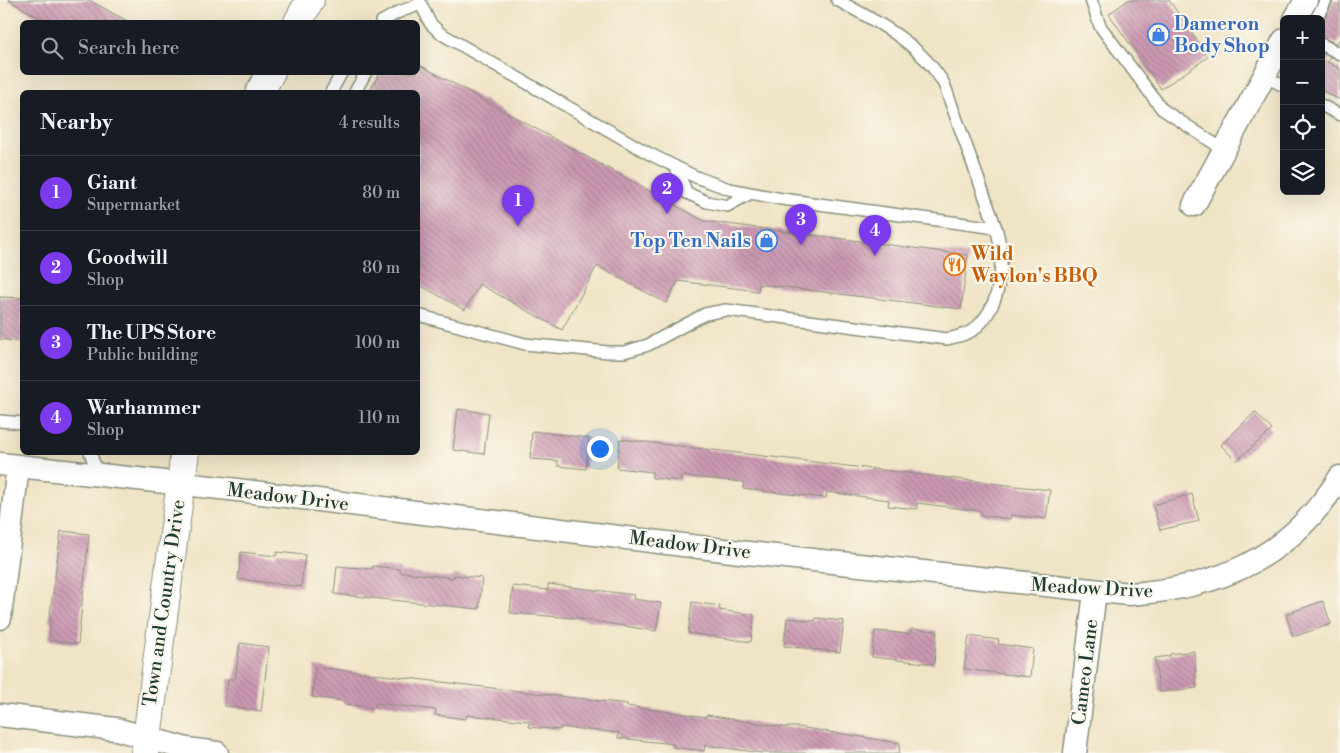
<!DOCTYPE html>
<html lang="en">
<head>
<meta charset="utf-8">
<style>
	:root { --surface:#171b24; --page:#20242c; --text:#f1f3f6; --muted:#9ea1a6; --line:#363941; --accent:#7c3aed }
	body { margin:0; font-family:"Libre Bodoni",serif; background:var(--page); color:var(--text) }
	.controls { position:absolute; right:15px; top:15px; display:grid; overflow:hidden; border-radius:8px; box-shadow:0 5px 20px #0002 }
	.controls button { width:45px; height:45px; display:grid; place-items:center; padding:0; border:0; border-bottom:1px solid var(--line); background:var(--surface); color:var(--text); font:25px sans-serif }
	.you { position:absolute; left:599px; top:448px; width:18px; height:18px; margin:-12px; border:4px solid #fff; border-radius:50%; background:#1a73e8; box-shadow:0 0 0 8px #1a73e833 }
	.badge { display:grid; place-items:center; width:32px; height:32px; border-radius:50%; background:var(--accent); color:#fff; font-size:16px; font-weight:700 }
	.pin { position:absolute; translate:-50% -41px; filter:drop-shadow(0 1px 2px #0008) }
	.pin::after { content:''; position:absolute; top:26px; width:18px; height:15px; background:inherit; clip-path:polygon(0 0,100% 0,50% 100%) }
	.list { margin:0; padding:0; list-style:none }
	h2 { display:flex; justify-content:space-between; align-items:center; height:65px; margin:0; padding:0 20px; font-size:21px }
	h2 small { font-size:16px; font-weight:400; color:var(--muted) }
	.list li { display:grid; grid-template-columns:32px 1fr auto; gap:15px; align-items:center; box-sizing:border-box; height:75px; padding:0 20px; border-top:1px solid var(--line) }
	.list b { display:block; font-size:19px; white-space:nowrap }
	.list p { margin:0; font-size:16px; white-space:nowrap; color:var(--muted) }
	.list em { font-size:16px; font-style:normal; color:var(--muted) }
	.icon { flex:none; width:28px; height:28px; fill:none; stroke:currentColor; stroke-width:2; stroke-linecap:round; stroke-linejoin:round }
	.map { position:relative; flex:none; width:1340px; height:753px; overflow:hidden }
	.search { position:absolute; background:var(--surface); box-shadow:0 5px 20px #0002; left:20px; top:20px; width:400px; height:55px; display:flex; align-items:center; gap:12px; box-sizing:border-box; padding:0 18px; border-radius:8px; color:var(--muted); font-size:19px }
	.panel { position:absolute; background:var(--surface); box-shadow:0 5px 20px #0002; left:20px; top:90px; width:400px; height:365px; border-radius:8px }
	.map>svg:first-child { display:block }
	.building { fill:url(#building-back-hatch) }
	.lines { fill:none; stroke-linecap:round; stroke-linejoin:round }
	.lane-casing { stroke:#88907d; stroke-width:14 }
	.street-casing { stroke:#88907d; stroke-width:25 }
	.secondary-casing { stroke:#88907d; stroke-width:30 }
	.lane { stroke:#fff; stroke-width:11 }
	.street { stroke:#fff; stroke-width:22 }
	.secondary { stroke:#fff; stroke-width:28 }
	.labels { text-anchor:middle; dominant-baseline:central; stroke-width:4; stroke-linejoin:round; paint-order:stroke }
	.shop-label { font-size:19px; font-weight:bold; fill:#366cbe; stroke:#fbf7ec; text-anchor:start }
	.food-label { font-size:19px; font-weight:bold; fill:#c56008; stroke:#fbf7ec; text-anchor:start }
	.street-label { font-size:19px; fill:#1f3d34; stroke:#fbf7ec }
</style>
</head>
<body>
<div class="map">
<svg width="1340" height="753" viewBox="0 0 1340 753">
	<defs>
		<pattern id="building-back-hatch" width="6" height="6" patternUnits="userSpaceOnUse" patternTransform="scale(1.25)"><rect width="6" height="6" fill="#cc99b2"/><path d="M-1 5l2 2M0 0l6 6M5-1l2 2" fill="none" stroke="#a57e92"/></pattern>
	</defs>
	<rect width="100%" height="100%" fill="#fbf7ec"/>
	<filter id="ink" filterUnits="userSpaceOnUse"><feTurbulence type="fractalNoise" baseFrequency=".02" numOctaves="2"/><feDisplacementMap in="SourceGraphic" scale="10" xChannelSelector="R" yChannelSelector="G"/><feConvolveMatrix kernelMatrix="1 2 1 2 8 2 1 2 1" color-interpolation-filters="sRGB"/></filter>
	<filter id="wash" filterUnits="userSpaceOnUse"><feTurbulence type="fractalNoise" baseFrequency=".0096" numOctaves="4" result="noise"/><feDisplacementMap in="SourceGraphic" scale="20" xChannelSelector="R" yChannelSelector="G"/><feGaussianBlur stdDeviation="1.12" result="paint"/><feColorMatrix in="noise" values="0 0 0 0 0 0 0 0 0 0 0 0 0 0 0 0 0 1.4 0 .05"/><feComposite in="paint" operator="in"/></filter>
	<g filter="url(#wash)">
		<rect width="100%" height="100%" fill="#f0e4c6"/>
		<g id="blocks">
			<path class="building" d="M8,0H89L129,22H47Z
				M1128,0H1169L1208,57L1161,89L1109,14Z
				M1334,0H1340V38L1337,44L1321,37V25Z
				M1321,53L1330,57L1327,62L1340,69V100L1321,90Z
				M418,64L704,221L968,255L961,309L759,284L758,291L678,281L666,303L597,266L562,330L479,284L465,310L418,284V92H369L380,72H418Z
				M0,297L22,298V342L0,339Z
				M458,409L489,413L484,454L453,450Z
				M1255,412L1272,430L1236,461L1221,445Z
				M532,431L589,438L586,469L558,466V461L530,459Z
				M620,439L1050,490L1046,519L1011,515L1010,519L981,515V511L917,503V509L888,506L889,500L827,492L826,498L743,489L744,482L681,476V481L652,478V472L617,468Z
				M1192,494L1199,521L1160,530L1153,505Z
				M61,531L89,534L78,644L49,640L51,622H49Z
				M241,552L276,556L277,552L305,555L301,587L238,579Z
				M337,566L372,569L373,566L400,569V572L453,578L454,575L482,578L479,609L334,594Z
				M548,584L634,595L633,599L661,603L656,631L574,618L510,613L513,586L548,590Z
				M1323,601L1331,624L1293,637L1286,614Z
				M692,602L720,606L719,610L754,615L751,642L688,633Z
				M787,618L815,621L816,618L844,621L840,652L784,646Z
				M911,629L937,631L934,664L872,657L875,631L910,634Z
				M969,636L999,640L998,644L1033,649L1030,677L964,669Z
				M240,643L269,647L261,711L225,706L228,679H235Z
				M1194,651L1197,688L1159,692L1155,658L1170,656V654Z
				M315,667L627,704V706L706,717V715L784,727H798L900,743L899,753H761L705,745L704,751L673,747L674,744L618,738L619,733L560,727V730L529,727V721L467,715L466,719L435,715L436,710L375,703L374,708L344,704V701L312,697Z"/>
		</g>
	</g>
	<g filter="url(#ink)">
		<use href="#blocks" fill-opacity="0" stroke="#88907d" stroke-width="1"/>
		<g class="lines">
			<defs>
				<path id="lane" d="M419,0L430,23L440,33L648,153L696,177L729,189L782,199L996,228
					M1091,0L1100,26L1162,109L1224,150
					M1316,19L1326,0
					M381,22L399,12L421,4
					M1321,44L1340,54
					M1264,76L1284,86
					M331,92L342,72
					M355,92L366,72
					M1321,105L1340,115
					M676,168L687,193L707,202L727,206L749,194
					M418,315L525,344L608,352H624L648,345L705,314L726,310L947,339C956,337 966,335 973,330C1002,308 1006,260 996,228L944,84C920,43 878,22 837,0
					M0,421L22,423
					M90,452L98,475"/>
				<path id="street" d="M1295,19L1306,0
					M1194,205L1284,40
					M0,464L229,489L748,553L1129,594C1221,588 1290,557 1340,477
					M0,618L18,466
					M0,715L116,729L187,749L217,753
					M1075,753L1095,592"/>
				<path id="secondary" d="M298,22L310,0
					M260,92L271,72
					M145,753L185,452"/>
			</defs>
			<use href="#lane" class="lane-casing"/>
			<use href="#street" class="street-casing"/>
			<use href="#secondary" class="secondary-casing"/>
			<use href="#lane" class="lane"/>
			<use href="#street" class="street"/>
			<use href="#secondary" class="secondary"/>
		</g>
	</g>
	<defs>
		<symbol id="shop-ring" viewBox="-11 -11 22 22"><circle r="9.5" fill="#fbf7ec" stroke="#3f7fe0" stroke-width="1.5"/><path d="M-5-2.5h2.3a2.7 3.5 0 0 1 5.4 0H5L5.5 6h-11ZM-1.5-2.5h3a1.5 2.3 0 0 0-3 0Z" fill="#3f7fe0"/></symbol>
		<symbol id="restaurant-ring" viewBox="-11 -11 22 22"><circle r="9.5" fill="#fbf7ec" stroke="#e8710a" stroke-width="1.5"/><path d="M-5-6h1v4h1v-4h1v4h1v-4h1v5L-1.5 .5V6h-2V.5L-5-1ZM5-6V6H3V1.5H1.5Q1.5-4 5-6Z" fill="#e8710a"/></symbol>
	</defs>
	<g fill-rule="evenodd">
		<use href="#shop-ring" x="1146" y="22" width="25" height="25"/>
		<use href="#shop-ring" x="754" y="228" width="25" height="25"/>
		<use href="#restaurant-ring" x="942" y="252" width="25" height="25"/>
	</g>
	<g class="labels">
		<g class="shop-label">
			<text x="1174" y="24">Dameron<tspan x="1174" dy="22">Body Shop</tspan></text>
			<text x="751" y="241" text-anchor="end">Top Ten Nails</text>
		</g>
		<g class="food-label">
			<text x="971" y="254">Wild<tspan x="971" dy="22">Waylon's BBQ</tspan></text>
		</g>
		<g class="street-label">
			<text transform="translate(288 497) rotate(7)">Meadow Drive</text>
			<text transform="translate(690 545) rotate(7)">Meadow Drive</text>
			<text transform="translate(1092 588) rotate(3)">Meadow Drive</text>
			<text transform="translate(164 603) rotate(-82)">Town and Country Drive</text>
			<text transform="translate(1085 672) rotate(-83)">Cameo Lane</text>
		</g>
	</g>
</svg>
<div class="controls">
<button>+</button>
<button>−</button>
<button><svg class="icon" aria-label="locate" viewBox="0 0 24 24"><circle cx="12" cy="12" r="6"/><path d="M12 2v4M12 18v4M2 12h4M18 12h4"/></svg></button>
<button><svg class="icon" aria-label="layers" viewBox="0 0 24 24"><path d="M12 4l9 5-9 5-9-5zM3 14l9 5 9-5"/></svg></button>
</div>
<div class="you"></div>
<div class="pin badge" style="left:518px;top:226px">1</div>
<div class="pin badge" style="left:667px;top:214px">2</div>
<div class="pin badge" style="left:801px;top:245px">3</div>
<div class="pin badge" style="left:875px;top:256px">4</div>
<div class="search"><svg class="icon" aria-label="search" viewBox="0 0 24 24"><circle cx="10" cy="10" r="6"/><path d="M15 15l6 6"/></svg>Search here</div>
<section class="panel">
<h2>Nearby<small>4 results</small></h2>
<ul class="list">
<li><span class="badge">1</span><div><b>Giant</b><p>Supermarket</p></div><em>80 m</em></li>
<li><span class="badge">2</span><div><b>Goodwill</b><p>Shop</p></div><em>80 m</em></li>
<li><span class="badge">3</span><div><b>The UPS Store</b><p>Public building</p></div><em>100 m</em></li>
<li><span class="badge">4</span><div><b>Warhammer</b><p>Shop</p></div><em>110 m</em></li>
</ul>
</section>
</div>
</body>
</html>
